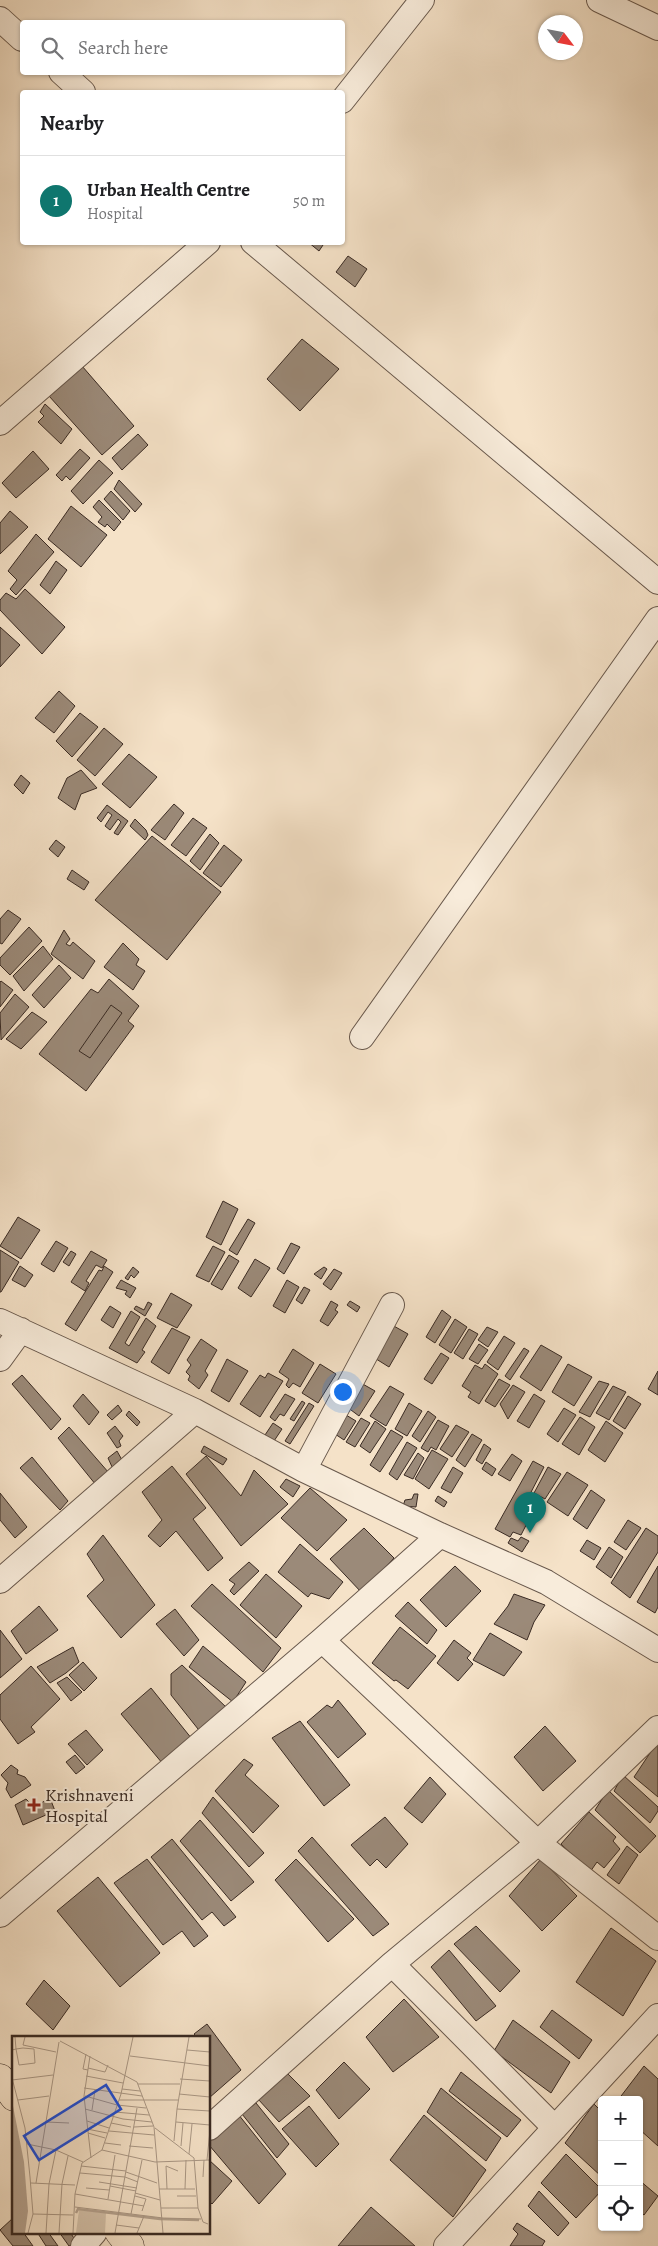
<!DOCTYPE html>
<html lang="en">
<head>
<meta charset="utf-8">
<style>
	:root { --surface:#fff; --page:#f6f6f6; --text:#202124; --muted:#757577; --line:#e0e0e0; --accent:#0f766e }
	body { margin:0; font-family:Alegreya,serif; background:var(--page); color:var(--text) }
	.controls { position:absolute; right:15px; bottom:15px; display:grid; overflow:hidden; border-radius:5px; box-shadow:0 1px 4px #0004 }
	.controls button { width:45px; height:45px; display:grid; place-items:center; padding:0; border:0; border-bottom:1px solid var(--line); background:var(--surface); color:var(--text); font:25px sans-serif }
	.compass { position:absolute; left:538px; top:15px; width:45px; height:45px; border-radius:50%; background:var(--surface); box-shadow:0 1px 4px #0004; rotate:122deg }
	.you { position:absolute; left:342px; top:1391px; width:18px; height:18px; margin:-12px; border:4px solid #fff; border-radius:50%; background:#1a73e8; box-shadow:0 0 0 8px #1a73e833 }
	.badge { display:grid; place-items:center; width:32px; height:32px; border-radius:50%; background:var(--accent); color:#fff; font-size:16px; font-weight:700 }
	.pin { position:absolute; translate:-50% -41px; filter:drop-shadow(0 1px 2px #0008) }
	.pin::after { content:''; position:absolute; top:26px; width:18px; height:15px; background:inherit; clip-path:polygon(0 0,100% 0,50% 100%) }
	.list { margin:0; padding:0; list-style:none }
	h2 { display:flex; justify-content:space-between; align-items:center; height:65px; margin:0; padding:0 20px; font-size:21px }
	h2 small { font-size:16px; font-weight:400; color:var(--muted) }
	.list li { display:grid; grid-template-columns:32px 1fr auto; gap:15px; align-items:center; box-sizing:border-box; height:90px; padding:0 20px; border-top:1px solid var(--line) }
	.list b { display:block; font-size:19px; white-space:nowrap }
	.list p { margin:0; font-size:16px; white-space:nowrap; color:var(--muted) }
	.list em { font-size:16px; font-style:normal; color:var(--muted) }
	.icon { flex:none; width:28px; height:28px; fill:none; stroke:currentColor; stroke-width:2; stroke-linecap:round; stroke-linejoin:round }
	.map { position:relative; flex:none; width:658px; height:2246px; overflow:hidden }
	.search { position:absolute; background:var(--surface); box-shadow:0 1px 4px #0004; left:20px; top:20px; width:325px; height:55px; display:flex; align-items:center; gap:12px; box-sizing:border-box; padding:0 18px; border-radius:5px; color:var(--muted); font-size:19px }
	.panel { position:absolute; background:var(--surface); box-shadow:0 1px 4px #0004; left:20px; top:90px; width:325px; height:155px; border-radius:5px }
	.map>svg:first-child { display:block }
	.building { fill:#9b8a79; stroke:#392a23 }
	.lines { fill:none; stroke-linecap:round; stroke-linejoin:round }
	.minor-casing { stroke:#68584c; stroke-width:26 }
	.primary-casing { stroke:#392a23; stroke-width:29 }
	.minor { stroke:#f8ecdb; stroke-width:24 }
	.primary { stroke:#f5e2c8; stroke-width:28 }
	.poi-dot { fill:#8f2418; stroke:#f8ecdb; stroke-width:2 }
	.labels { text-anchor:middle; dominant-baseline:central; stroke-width:4; stroke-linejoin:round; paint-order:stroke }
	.poi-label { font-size:18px; fill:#392a23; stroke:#f8ecdb; text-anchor:start }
	.inset-river { fill:none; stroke:#b5a390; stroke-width:2.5 }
	.inset-road { fill:none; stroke:#aa9886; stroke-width:1 }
	.view { fill:#1d4ed8; fill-opacity:0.15; stroke:#1d4ed8; stroke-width:2.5 }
	.inset-edge { fill:none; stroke:#392a23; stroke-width:2.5 }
</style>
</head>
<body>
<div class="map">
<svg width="658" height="2246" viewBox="0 0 658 2246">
	<rect width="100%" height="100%" fill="#f5e2c8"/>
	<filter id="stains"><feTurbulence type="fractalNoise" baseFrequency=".004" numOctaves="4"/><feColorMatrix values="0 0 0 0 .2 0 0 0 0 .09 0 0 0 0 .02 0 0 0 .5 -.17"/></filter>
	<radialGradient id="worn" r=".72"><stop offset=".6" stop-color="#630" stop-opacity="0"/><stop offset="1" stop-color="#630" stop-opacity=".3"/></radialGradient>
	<path class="building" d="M308,242H325L319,251Z
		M348,256L367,269L355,287L336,272Z
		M302,339L339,369L300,411L267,379Z
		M82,366L134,426L102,455L49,396Z
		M45,404L72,429L61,444L38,422L44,416L40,412Z
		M138,434L148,445L122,470L112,458Z
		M80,449L90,458L70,480L66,476L62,481L56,475Z
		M33,451L49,469L16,498L2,483Z
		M99,460L113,473L83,504L71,491Z
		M119,480L142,504L135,512L114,489Z
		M111,491L130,511L123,520L104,499Z
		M99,500L121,522L114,531L107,524L105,527L98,522L102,517L93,507Z
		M71,506L107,535L81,567L48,539Z
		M10,511L28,527L0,554V523Z
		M36,534L54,552L16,595L10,589L17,580L8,571Z
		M56,561L67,570L50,594L40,585Z
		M25,589L65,627L42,654L0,610V600L6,593L16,599Z
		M0,627L20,645L0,667Z
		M59,691L75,706L54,733L35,718Z
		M80,713L98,727L72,757L56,741Z
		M104,728L123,744L95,776L77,760Z
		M129,754L157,777L130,808L102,784Z
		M81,770L97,788L81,794L75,810L58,798L67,778Z
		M21,775L30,783L23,794L14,785Z
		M174,804L184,813L165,840L151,830Z
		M107,805L128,821L118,835L114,833L121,822L118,819L110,830L105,826L112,815L108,812L101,822L97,818Z
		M193,818L207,828L186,856L171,845Z
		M135,819L146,830L148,835L145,840L130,826Z
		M210,834L219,843L200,870L190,861Z
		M152,836L221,892L167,960L95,900Z
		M56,840L65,847L58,857L49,849Z
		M224,845L242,860L221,887L203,873Z
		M72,870L89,882L84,890L67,879Z
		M8,910L21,919L2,944L0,943V919Z
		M29,927L42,941L10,975L0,965V958Z
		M64,930L70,939L66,944L70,946L73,942L95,961L83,979L51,954Z
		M123,943L139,959L136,965L145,971L133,990L104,967Z
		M43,946L53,959L24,991L13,976Z
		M59,965L71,978L44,1008L32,995Z
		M109,979L139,1006L128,1021L134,1026L86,1091L39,1054L91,989L98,993Z
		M1,981L13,990L0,1007V982Z
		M15,994L29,1007L1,1040L0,1013Z
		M111,1005L122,1013L90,1058L79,1051Z
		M32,1012L47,1022L21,1049L6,1039Z
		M223,1201L238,1209L221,1245L206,1237Z
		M18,1217L40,1230L21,1259L0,1246Z
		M248,1219L255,1223L237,1255L229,1250Z
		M56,1241L68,1248L54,1272L41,1264Z
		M291,1243L300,1247L284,1274L277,1269Z
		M213,1246L225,1252L209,1282L196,1276Z
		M0,1250L19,1262L1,1292H0Z
		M71,1251L76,1254L69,1266L63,1262Z
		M91,1251L107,1260L102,1268L96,1265L86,1281L89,1283L85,1291L71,1282Z
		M229,1255L239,1261L222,1290L211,1284Z
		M255,1259L270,1268L251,1297L238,1288Z
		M20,1266L33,1275L25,1287L12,1280Z
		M104,1266L113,1272L76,1331L65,1324L99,1270L102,1271Z
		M133,1267L139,1272L134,1278L131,1275L128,1280L125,1278Z
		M324,1267L327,1269L321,1279L314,1274Z
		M334,1269L342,1273L331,1290L323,1284Z
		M121,1280L136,1288L130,1298L125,1294L127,1291L116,1288Z
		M287,1280L299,1287L285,1313L273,1306Z
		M304,1287L310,1290L302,1304L296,1300Z
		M171,1293L192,1305L177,1328L157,1318Z
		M331,1301L338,1305L335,1310L338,1312L328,1326L320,1321Z
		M350,1301L360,1307L357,1312L347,1305Z
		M148,1302L152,1304L145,1316L134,1309L136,1306L144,1310Z
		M110,1306L121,1313L113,1328L101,1320Z
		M442,1310L451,1317L435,1343L426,1337Z
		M131,1311L140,1317L125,1343L129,1346L146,1318L156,1326L142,1350L145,1352L137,1363L109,1348Z
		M455,1319L467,1327L451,1353L439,1345Z
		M392,1325L408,1334L389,1367L373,1357Z
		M487,1327L498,1332L488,1347L478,1340Z
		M172,1328L190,1337L169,1374L151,1362Z
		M469,1329L478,1334L463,1359L454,1353Z
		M504,1336L515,1343L498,1370L487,1362Z
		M201,1339L217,1350L205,1371L208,1375L199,1389L188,1380L190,1376L186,1372L191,1365L187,1360Z
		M479,1344L488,1350L478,1364L469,1359Z
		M541,1345L562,1357L541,1391L520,1377Z
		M524,1348L529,1351L510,1380L505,1376Z
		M293,1349L314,1363L300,1387L293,1383L289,1388L286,1385L289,1379L279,1372Z
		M441,1353L449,1358L432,1384L424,1379Z
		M227,1359L248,1371L229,1402L211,1391Z
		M320,1364L336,1374L318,1403L302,1393Z
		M485,1364L498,1374L479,1404L468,1397L471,1392L462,1386L475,1365L482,1369Z
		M568,1364L592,1377L574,1406L552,1392Z
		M658,1371V1395L648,1389Z
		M268,1373L283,1381L260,1417L240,1404L260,1375L265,1378Z
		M22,1375L61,1419L51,1430L12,1384Z
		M499,1379L510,1385L495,1407L485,1401Z
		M599,1381L609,1384L590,1417L579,1412Z
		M361,1383L375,1391L359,1416L347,1407Z
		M513,1385L525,1392L508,1419L500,1404Z
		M390,1386L404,1394L386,1426L370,1416Z
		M613,1386L626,1392L609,1420L596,1413Z
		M83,1394L99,1412L89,1425L73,1406Z
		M285,1394L295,1399L284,1416L280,1414L275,1421L270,1417Z
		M534,1394L545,1401L529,1428L517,1421Z
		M628,1396L641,1404L625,1429L613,1421Z
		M302,1401L305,1403L294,1421L290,1419Z
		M309,1403L314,1406L290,1444L285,1441Z
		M409,1403L422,1411L407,1436L395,1429Z
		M118,1405L122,1411L112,1420L107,1415Z
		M564,1408L576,1415L558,1442L547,1434Z
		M129,1411L140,1422L137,1426L126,1415Z
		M428,1411L436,1417L420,1442L412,1436Z
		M346,1415L356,1421L344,1440L335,1434Z
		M580,1417L595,1427L579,1455L562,1444Z
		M361,1418L370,1423L355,1447L346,1442Z
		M438,1420L449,1426L436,1450L431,1447L428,1452L421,1448Z
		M375,1421L386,1429L370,1453L360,1446Z
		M606,1421L623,1433L605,1462L588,1450Z
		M273,1423L282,1429L272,1444L263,1438Z
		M456,1425L469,1432L452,1457L440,1449Z
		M115,1426L123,1436L119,1441L121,1446L117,1448L107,1433Z
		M69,1427L109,1473L96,1485L58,1438Z
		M391,1430L403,1437L380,1472L370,1465Z
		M472,1434L482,1440L465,1467L456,1460Z
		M407,1442L417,1448L397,1480L389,1474Z
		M484,1444L491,1449L482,1464L476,1460Z
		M204,1446L227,1459L223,1465L201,1452Z
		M432,1450L448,1459L429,1489L415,1479Z
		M117,1451L122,1460L113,1469L108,1458Z
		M418,1453L424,1458L413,1479L404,1475Z
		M512,1454L522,1461L510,1481L498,1474Z
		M206,1456L241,1496L254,1470L288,1504L241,1546L186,1474Z
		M32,1457L68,1501L60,1510L20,1468Z
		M533,1461L544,1467L528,1498L538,1502L521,1535L513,1532L510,1537L495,1529Z
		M486,1462L496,1469L492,1476L482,1469Z
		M172,1466L206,1508L193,1519L223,1558L208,1571L176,1531L160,1547L148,1536L162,1520L142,1492Z
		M453,1467L463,1473L451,1493L441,1488Z
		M548,1467L561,1474L545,1499L534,1493Z
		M567,1472L588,1485L568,1516L547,1502Z
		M286,1479L300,1486L293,1497L280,1487Z
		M310,1488L347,1520L317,1551L281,1518Z
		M591,1490L605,1500L587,1529L573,1519Z
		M0,1493L27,1527L15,1538L0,1520Z
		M414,1494H418L416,1507L403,1506L405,1500L412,1499Z
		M438,1496L447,1502L444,1507L435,1501Z
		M628,1520L641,1528L626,1550L614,1542Z
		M364,1528L394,1558L362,1593L330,1559Z
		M646,1528L658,1536V1552L630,1598L611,1583Z
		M103,1535L155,1605L121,1638L87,1596L104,1580L87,1554Z
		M521,1537L529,1541L522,1552L508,1543L511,1538L518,1541Z
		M587,1540L601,1548L594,1560L580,1551Z
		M300,1544L343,1582L329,1599L311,1593L308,1597L278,1572Z
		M609,1547L623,1557L611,1578L596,1567Z
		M249,1562L259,1571L234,1595L230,1591L235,1584L229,1580Z
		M455,1566L481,1591L446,1627L420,1600Z
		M658,1566V1607L655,1613L637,1602Z
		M266,1574L302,1606L276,1638L240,1605Z
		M212,1584L281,1648L263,1672L191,1606Z
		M514,1594L545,1605L534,1622L527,1640L494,1624L508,1606Z
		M408,1602L437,1630L427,1644L395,1616Z
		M39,1606L58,1630L26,1654L11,1631Z
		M175,1609L199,1640L184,1656L156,1624Z
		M400,1627L436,1656L408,1689L396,1680L394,1681L372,1663Z
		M0,1630L22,1659L0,1678Z
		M490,1633L522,1652L504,1676L473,1660Z
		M454,1640L471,1653L467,1658L473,1664L458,1681L437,1663Z
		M203,1646L246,1682L233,1702L189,1667Z
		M73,1647L79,1662L66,1673L50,1683L37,1667Z
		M83,1662L97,1678L84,1691L69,1675Z
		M182,1665L227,1708L202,1734L171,1695V1674Z
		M31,1666L60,1699L31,1727L35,1732L18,1744L0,1719V1695Z
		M67,1677L82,1692L71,1701L57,1683Z
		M151,1688L192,1739L163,1764L121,1714Z
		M338,1700L366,1734L338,1758L307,1722L327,1705L332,1708Z
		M300,1721L350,1785L324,1806L272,1738Z
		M545,1726L576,1761L543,1791L514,1757Z
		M86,1730L103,1750L87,1765L68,1744Z
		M658,1741V1797L634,1777Z
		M75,1755L85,1767L76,1774L66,1762Z
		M244,1759L253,1765L245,1775L279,1806L253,1833L215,1791Z
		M11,1765L18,1770L17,1774L25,1777L31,1785L11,1798L6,1789L8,1783L1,1775Z
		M623,1775L658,1807V1811L650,1823L614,1791Z
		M430,1777L446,1794L422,1823L404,1808Z
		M608,1790L656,1836L640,1853L595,1810Z
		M213,1797L264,1853L249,1867L202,1813Z
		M50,1798L55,1811L23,1825L15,1805L26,1799L34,1807Z
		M589,1812L616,1837L613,1841L620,1849L604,1868L597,1862L590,1872L561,1844Z
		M385,1817L408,1844L386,1868L377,1859L370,1866L351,1845Z
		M200,1820L254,1882L231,1901L180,1841Z
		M312,1837L389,1924L373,1936L298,1851Z
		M172,1839L236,1917L224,1926L212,1912L202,1920L151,1857Z
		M627,1846L638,1855L619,1884L607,1875Z
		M147,1859L208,1936L194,1947L182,1931L163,1945L114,1883Z
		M296,1859L354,1919L328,1942L275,1880Z
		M541,1859L577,1896L542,1931L509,1896Z
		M98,1877L160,1953L120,1987L57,1911Z
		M476,1926L520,1971L500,1992L454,1944Z
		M611,1928L656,1961L623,2016L576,1982Z
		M449,1950L496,2006L476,2021L431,1967Z
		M44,1980L70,2006L53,2030L26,2004Z
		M404,1999L439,2037L393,2072L366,2037Z
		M552,2010L592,2040L579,2059L540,2027Z
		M513,2020L570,2062L551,2093L494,2051Z
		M207,2024L241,2070L209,2098V2037H197L194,2034Z
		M344,2062L370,2089L339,2119L316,2090Z
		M644,2066L658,2079V2146L639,2129V2100H618Z
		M285,2071L310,2096L279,2122L258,2099Z
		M461,2072L521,2120L507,2137L449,2091Z
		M441,2088L501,2138L486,2161L427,2112Z
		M256,2103L289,2144L277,2158L242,2114Z
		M594,2104L602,2112V2177L565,2143Z
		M309,2106L339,2144L316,2167L282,2129Z
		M234,2109L286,2174L259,2204L209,2145V2133Z
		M424,2115L486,2170L453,2217L390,2160Z
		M566,2154L602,2190L576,2218L541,2183Z
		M209,2160L232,2181L212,2204L209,2201Z
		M639,2180L658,2196L644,2215L639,2211Z
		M539,2191L569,2223L558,2236L528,2206Z
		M371,2207L415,2246H338Z
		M13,2218L14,2232H23L33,2246H13L0,2230Z
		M517,2223L545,2241L542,2246H510L518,2234L513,2229Z
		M37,2232H48L58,2246H46Z
		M59,2232H70L77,2243L69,2246Z"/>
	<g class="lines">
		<defs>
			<path id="minor" d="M599,0L658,28
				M0,19L22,39
				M61,72L83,92
				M342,101L422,0
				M253,242L658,582
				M0,423L208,242
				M362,1037L658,619
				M0,1321L195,1411L304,1470L440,1535L546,1582L658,1650
				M0,1359L21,1330
				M304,1470L392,1305
				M0,1581L195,1411
				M322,1640L538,1843L658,1938
				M0,1915L322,1640L440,1535
				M392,1964L555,2128
				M209,2128L392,1964L538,1843L658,1728
				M83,2246L95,2232
				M446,2246L658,2016"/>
			<path id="primary" d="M0,2078L14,2097
				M119,2232L130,2246"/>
		</defs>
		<use href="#minor" class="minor-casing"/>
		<use href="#primary" class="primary-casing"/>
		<use href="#minor" class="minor"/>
		<use href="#primary" class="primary"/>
	</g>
	<path class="poi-dot" d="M31.5 1797.5h5v5h5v5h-5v5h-5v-5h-5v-5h5z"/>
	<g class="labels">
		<g class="poi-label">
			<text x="45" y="1795">Krishnaveni<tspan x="45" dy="21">Hospital</tspan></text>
		</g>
	</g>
	<g transform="translate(12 2036)">
		<rect width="198" height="198" fill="#f5e2c8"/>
		<path d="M67,174L94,177L93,197H64Z" fill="#d5c3ac"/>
		<path d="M0,65L12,126L16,175L13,197H0Z" fill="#b5a390"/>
		<path class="inset-river" d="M64,177L66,173L148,183L187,184"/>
		<path class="inset-road" d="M13,1L11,9L44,16M48,5L125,46L142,91L151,197M0,14L4,13L11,12L22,13L23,27L7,29L4,13L3,1M175,14L198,16M74,18L71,33L76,34M78,20L72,60L79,122M118,20L198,30M76,32L93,36L96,29M74,40L111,47M0,42L13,92L18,141L21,178L16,197M168,43L198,45M0,44L41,39M126,48H168M72,52L130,60M110,53L128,55M167,58L198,61M73,60L105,69L134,72M6,64L37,60M107,64H166M73,73L111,83L140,86M165,73L177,1M80,74L83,54M103,76L137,79M75,85L97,92M34,86L57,87M164,86L198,89M99,87L119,91M122,91L141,90M143,92L182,122L186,172L191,186L196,188M75,93L95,97M97,95L142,99M76,97L93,102M162,105L165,73L198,75M93,107L109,109M15,108L44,114L71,126M117,110L141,112M169,110L171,87M90,114L143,126L198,124M177,118L180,88M195,124L198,94M69,130L114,135M114,136L145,147M68,137L113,141L126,146M191,141L192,124M87,146L125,152M19,147L63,149M24,147L47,6M98,150L124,155M74,152L97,154M147,153H183M155,153L154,130L166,135M173,153L174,124M123,157L148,164M63,158L132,170M123,160L134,163L130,175M165,160H184M96,163L103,119M63,171L151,182L189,183M149,172H186M21,178L61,179M119,178L130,124M104,189L127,192M34,197L37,148L44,114M47,197L50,148L56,120M61,197L63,158L70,127L90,114L109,58L121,1M103,197L125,72M125,197L132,180"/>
		<path class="view" d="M94,49L109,73L27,124L12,100Z"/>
		<rect width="198" height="198" class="inset-edge"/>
	</g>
	<rect width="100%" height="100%" filter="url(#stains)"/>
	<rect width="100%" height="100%" fill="url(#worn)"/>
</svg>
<div class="controls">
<button>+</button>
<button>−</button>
<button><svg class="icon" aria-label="locate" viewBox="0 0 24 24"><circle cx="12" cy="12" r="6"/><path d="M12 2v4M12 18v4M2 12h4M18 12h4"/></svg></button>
</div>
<svg class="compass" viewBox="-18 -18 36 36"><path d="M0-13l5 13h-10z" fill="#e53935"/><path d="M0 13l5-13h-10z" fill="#757577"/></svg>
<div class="you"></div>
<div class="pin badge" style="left:530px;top:1533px">1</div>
<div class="search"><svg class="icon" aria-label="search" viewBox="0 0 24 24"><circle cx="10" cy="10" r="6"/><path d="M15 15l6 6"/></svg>Search here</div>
<section class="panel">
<h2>Nearby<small></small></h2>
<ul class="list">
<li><span class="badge">1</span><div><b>Urban Health Centre</b><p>Hospital</p></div><em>50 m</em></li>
</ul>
</section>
</div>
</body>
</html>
